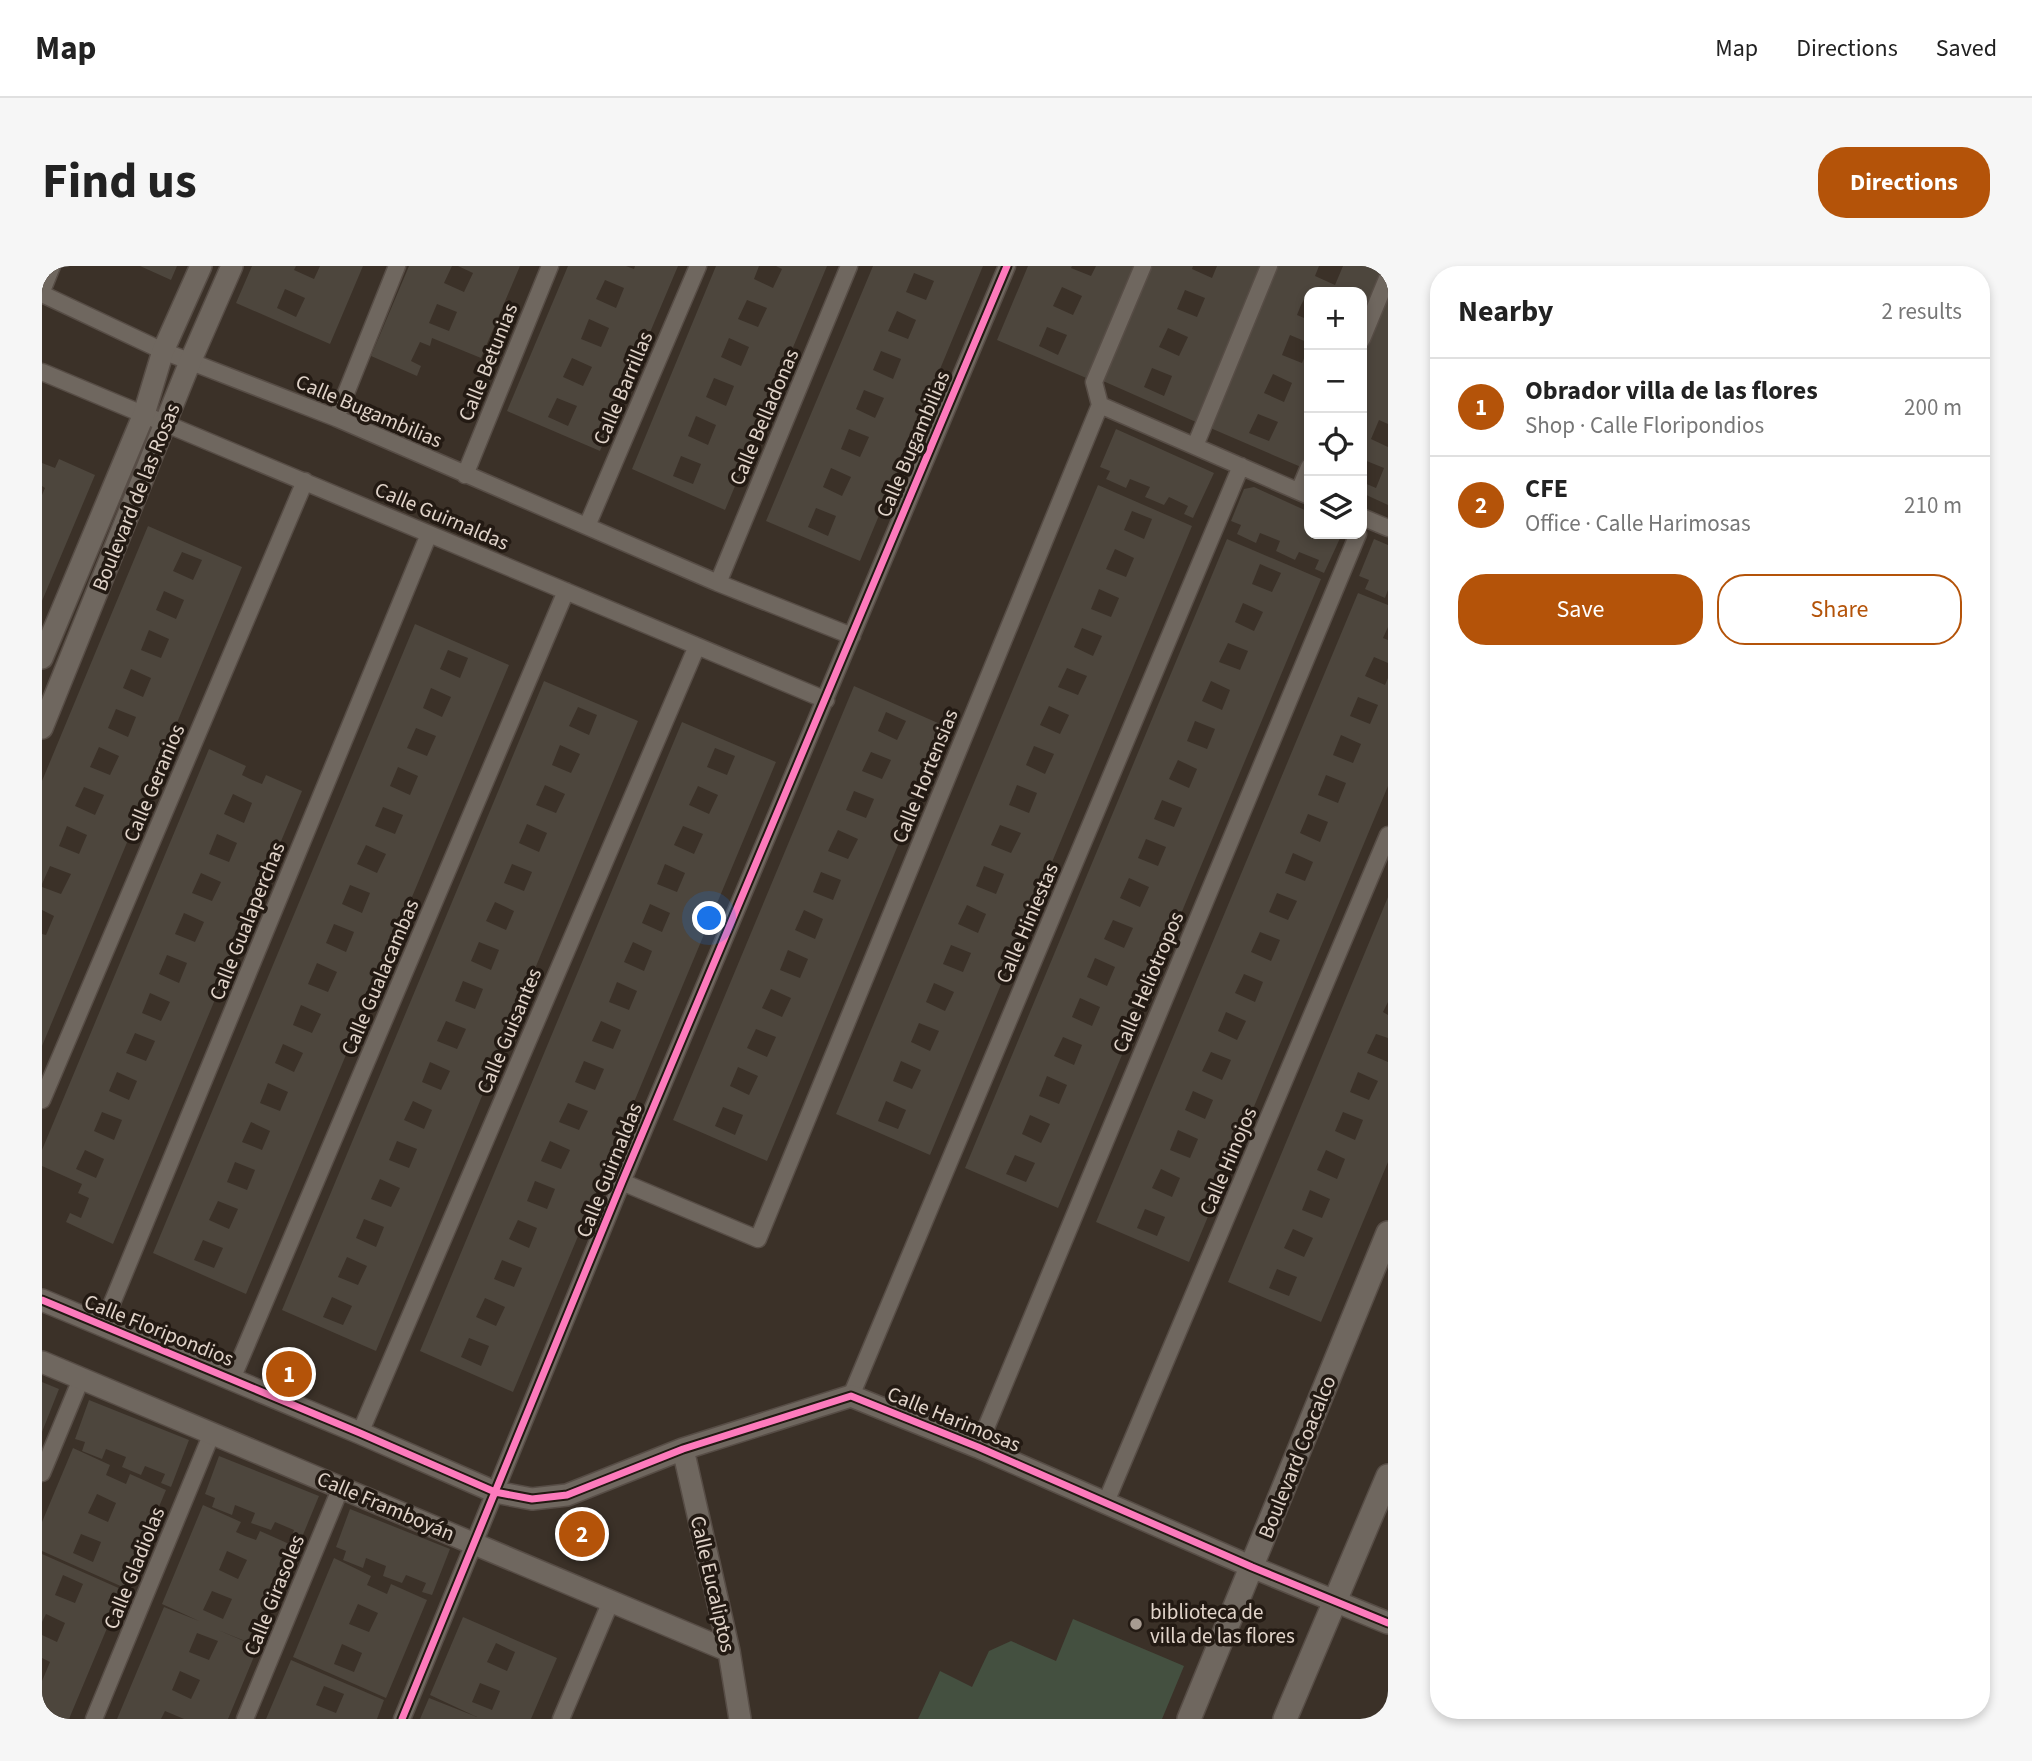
<!DOCTYPE html>
<html lang="en">
<head>
<meta charset="utf-8">
<style>
	:root { --surface:#fff; --page:#f6f6f6; --text:#222; --muted:#767676; --line:#e0e0e0; --accent:#b45309 }
	body { margin:0; font-family:"Source Sans 3",sans-serif; background:var(--page); color:var(--text) }
	.controls { position:absolute; right:21px; top:21px; display:grid; overflow:hidden; border-radius:14px; box-shadow:0 4px 10px #0003 }
	.controls button { width:63px; height:63px; display:grid; place-items:center; padding:0; border:0; border-bottom:2px solid var(--line); background:var(--surface); color:var(--text); font:35px sans-serif }
	.you { position:absolute; left:668px; top:653px; width:24px; height:24px; margin:-18px; border:5px solid #fff; border-radius:50%; background:#1a73e8; box-shadow:0 0 0 10px #1a73e833 }
	.badge { display:grid; place-items:center; width:46px; height:46px; border-radius:50%; background:var(--accent); color:#fff; font-size:23px; font-weight:700 }
	.pin { position:absolute; translate:-50% -50%; border:4px solid #fff; box-shadow:0 2px 7px #0006 }
	.list { margin:0; padding:0; list-style:none }
	h2 { display:flex; justify-content:space-between; align-items:center; height:91px; margin:0; padding:0 28px; font-size:30px }
	h2 small { font-size:23px; font-weight:400; color:var(--muted) }
	.list li { display:grid; grid-template-columns:46px 1fr auto; gap:21px; align-items:center; box-sizing:border-box; height:98px; padding:0 28px; border-top:2px solid var(--line) }
	.list b { display:block; font-size:26px; white-space:nowrap }
	.list p { margin:0; font-size:23px; white-space:nowrap; color:var(--muted) }
	.list em { font-size:23px; font-style:normal; color:var(--muted) }
	.actions { display:flex; gap:14px; padding:21px 28px }
	.actions a { flex:1; padding:16px 0; border:2px solid var(--accent); border-radius:28px; text-align:center; font-size:24px; color:var(--accent) }
	.actions .main { background:var(--accent); color:#fff }
	.icon { flex:none; width:38px; height:38px; fill:none; stroke:currentColor; stroke-width:2; stroke-linecap:round; stroke-linejoin:round }
	.map { position:relative; flex:none; width:1346px; height:1453px; overflow:hidden; border-radius:28px }
	header { display:flex; align-items:center; gap:42px; box-sizing:border-box; height:98px; padding:0 35px; background:var(--surface); border-bottom:2px solid var(--line) }
	header strong { font-size:33px }
	nav { display:flex; gap:38px; margin-inline-start:auto; font-size:24px }
	.intro { display:flex; align-items:center; justify-content:space-between; box-sizing:border-box; height:168px; padding:0 42px }
	h1 { margin:0; font-size:49px }
	.button { padding:18px 32px; border-radius:28px; background:var(--accent); color:#fff; font-size:24px; font-weight:700 }
	main { display:flex; gap:42px; padding:0 42px }
	aside { flex:1; background:var(--surface); border-radius:28px; box-shadow:0 4px 10px #0003 }
	.map>svg:first-child { display:block }
	.green { fill:#445040 }
	.building { fill:#4d463d; fill-rule:evenodd }
	.lines { fill:none; stroke-linecap:round; stroke-linejoin:round }
	.minor-casing { stroke:#574d46; stroke-width:19 }
	.tertiary-casing { stroke:#574d46; stroke-width:24 }
	.secondary-casing { stroke:#574d46; stroke-width:26 }
	.minor { stroke:#6f675f; stroke-width:16 }
	.tertiary { stroke:#6f675f; stroke-width:21 }
	.secondary { stroke:#6f675f; stroke-width:23 }
	.cycleway-casing { stroke:#231a13; stroke-width:11 }
	.cycleway { stroke:#fd7abc; stroke-width:7 }
	.poi-dot { fill:#a79b91; stroke:#231a13; stroke-width:2.5 }
	.labels { text-anchor:middle; dominant-baseline:central; stroke-width:7; stroke-linejoin:round; paint-order:stroke }
	.street-label { font-size:21px; fill:#e1d4ca; stroke:#231a13 }
	.poi-label { font-size:21px; fill:#e1d4ca; stroke:#231a13; text-anchor:start }
</style>
</head>
<body>
<header>
<strong>Map</strong>
<nav><a>Map</a><a>Directions</a><a>Saved</a></nav>
</header>
<div class="intro"><h1>Find us</h1><a class="button">Directions</a></div>
<main>
<div class="map">
<svg width="1346" height="1453" viewBox="0 0 1346 1453">
	<rect width="100%" height="100%" fill="#3b3128"/>
	<path class="green" d="M1031,1353L1142,1400L1120,1453H876L898,1405L930,1421L947,1385L969,1375L1014,1395Z"/>
	<path class="building" d="M98,0H135L129,14Z
		M210,0H254L252,4L272,13L278,0H321L288,78L194,37ZM243,23L263,32L254,51L235,42Z
		M367,0H410L402,17L422,26L431,7L416,0H478L439,92L390,72L388,80L378,76L369,95L379,100L375,110L329,90ZM395,38L415,46L407,65L387,57Z
		M526,0H584L592,3L593,0H636L558,185L465,145ZM563,14L582,22L574,42L554,33ZM547,53L567,62L559,81L539,73ZM530,92L550,101L541,120L521,111ZM515,132L535,140L526,160L506,151Z
		M674,0H717L712,13L731,22L740,3L734,0H785L683,244L590,203ZM705,34L725,42L716,61L696,53ZM687,72L707,81L699,100L679,91ZM672,112L692,120L684,140L664,131ZM654,150L674,159L666,179L646,170ZM639,190L659,198L651,218L631,210Z
		M831,0H941L818,295L724,255ZM872,7L892,15L884,34L864,26ZM855,45L874,54L866,73L846,65ZM839,85L859,93L851,113L831,104ZM822,124L842,132L833,152L814,143ZM807,163L827,171L818,191L799,183ZM789,202L809,211L800,230L781,221ZM774,242L794,250L786,270L766,261Z
		M986,0H1030L1029,2L1049,10L1054,0H1096L1049,114L955,74ZM1020,21L1040,30L1031,49L1011,40ZM1005,61L1025,69L1016,89L997,80Z
		M1109,0H1151L1150,3L1170,12L1175,0H1219L1154,156L1061,115ZM1143,24L1163,32L1155,51L1135,43ZM1126,62L1146,71L1137,90L1117,81ZM1110,102L1130,110L1122,130L1102,121Z
		M1233,0H1277L1273,10L1293,19L1301,0H1343L1320,57V26H1267V31L1264,30L1259,39L1255,49L1267,54V77L1248,69L1240,89L1260,97L1267,81V183L1259,201L1166,161ZM1231,108L1250,117L1242,136L1222,127ZM1216,148L1236,156L1227,175L1207,167Z
		M1346,31V158L1337,154L1329,173L1346,181V239L1320,227V216L1334,222L1342,202L1322,194L1320,200V94Z
		M1074,163L1172,207L1151,252L1142,248L1146,240L1127,231L1122,239L1103,231L1108,221L1088,213L1084,222L1064,213L1068,205L1058,201Z
		M17,193L53,209L0,335V229L3,222L0,220V197L13,202Z
		M1056,219L1150,260L888,889L794,848ZM1090,245L1110,253L1102,273L1082,264ZM1073,283L1092,292L1084,311L1064,303ZM1057,323L1077,332L1069,351L1049,343ZM1040,362L1060,370L1051,390L1032,381ZM1025,402L1045,410L1036,429L1016,421ZM1007,440L1027,449L1018,468L998,459ZM992,480L1012,488L1003,508L984,499ZM975,519L995,527L987,547L967,539ZM958,559L979,567L969,587L949,579ZM942,600L962,608L954,628L934,620ZM925,639L944,648L936,667L916,658ZM909,679L929,687L921,706L901,698ZM892,717L912,726L903,745L884,736ZM877,757L897,765L888,785L869,776ZM859,795L879,804L870,823L851,815ZM844,835L864,844L856,863L836,855Z
		M1212,221L1267,246V268H1300L1282,307L1273,303L1277,294L1257,286L1253,294L1234,285L1238,275L1218,267L1214,277L1195,268L1199,259L1189,255L1202,223Z
		M106,260L200,301L0,780V668L4,669L12,650L0,644V621L19,628L29,608L8,600L0,618V515ZM140,286L160,294L151,314L131,305ZM122,325L142,334L134,353L114,344ZM107,364L127,373L119,392L99,384ZM89,403L109,412L101,431L81,422ZM74,443L94,451L86,471L66,462ZM57,481L77,490L68,509L48,501ZM42,521L62,529L53,549L33,540ZM25,560L45,569L37,588L17,580Z
		M1185,273L1279,313L1016,942L923,902ZM1218,298L1239,307L1230,326L1210,318ZM1201,337L1221,346L1212,365L1193,356ZM1186,377L1206,385L1198,404L1177,396ZM1169,415L1188,424L1180,444L1160,435ZM1153,455L1173,463L1165,483L1145,475ZM1136,494L1155,503L1147,522L1127,513ZM1120,534L1140,542L1132,561L1112,553ZM1104,573L1124,581L1116,600L1096,592ZM1087,612L1107,621L1098,641L1078,632ZM1071,654L1091,662L1082,682L1062,673ZM1053,692L1073,701L1065,720L1045,711ZM1038,732L1058,741L1050,760L1030,751ZM1021,771L1040,779L1032,799L1012,790ZM1005,810L1025,819L1017,838L997,830ZM988,849L1008,858L999,877L980,868ZM973,889L993,897L984,916L964,908Z
		M1332,273L1346,279V324L1343,332L1323,323L1327,314L1317,310Z
		M1316,327L1346,339V361L1341,372L1346,374V397L1332,391L1323,410L1343,419L1346,412V520L1147,996L1054,956ZM1316,431L1336,439L1328,458L1308,450ZM1299,469L1319,478L1311,497L1291,489ZM1284,509L1304,517L1296,537L1276,529ZM1266,548L1286,556L1278,576L1258,567ZM1251,587L1271,596L1263,615L1243,607ZM1235,627L1255,635L1246,654L1227,646ZM1218,666L1238,674L1229,695L1209,686ZM1202,708L1221,716L1213,736L1193,727ZM1184,746L1204,755L1195,774L1176,765ZM1169,786L1189,794L1180,814L1160,805ZM1151,825L1171,834L1163,853L1143,844ZM1136,864L1156,873L1148,892L1128,884ZM1119,903L1138,912L1130,931L1110,922ZM1103,943L1123,951L1115,970L1095,962Z
		M373,358L467,399L204,1028L111,987ZM406,384L426,392L418,412L398,403ZM389,422L409,431L400,451L381,442ZM374,462L394,470L385,490L365,482ZM356,501L376,510L368,529L348,520ZM341,541L361,549L353,568L333,560ZM324,579L344,588L335,607L315,598ZM308,619L328,627L320,647L300,638ZM292,658L312,666L304,686L284,677ZM275,697L295,706L286,726L266,718ZM259,739L279,748L270,767L251,759ZM241,778L261,787L252,806L233,797ZM226,817L246,826L238,845L218,837ZM209,856L228,865L220,884L200,876ZM193,896L213,904L205,924L185,916ZM176,935L196,943L187,963L167,954ZM161,974L181,982L172,1002L152,994Z
		M502,415L596,455L334,1085L240,1044ZM536,441L555,449L547,469L527,460ZM518,479L538,488L529,507L510,499ZM503,519L523,528L514,547L494,539ZM485,558L505,567L497,586L477,577ZM470,598L490,606L482,625L462,617ZM453,636L472,645L464,664L444,655ZM437,676L457,684L449,704L429,695ZM421,715L441,723L433,743L413,735ZM404,755L424,763L415,783L395,775ZM388,796L408,805L399,824L380,816ZM371,835L390,844L382,863L362,854ZM355,875L375,883L367,902L347,894ZM338,913L358,922L349,941L329,933ZM322,953L342,961L334,981L314,972ZM305,991L325,1000L316,1019L296,1011ZM290,1031L310,1040L301,1059L281,1051Z
		M812,420L905,461L725,895L631,854ZM844,446L864,455L855,474L836,465ZM829,486L849,494L840,513L820,505ZM812,525L832,533L824,552L804,544ZM796,564L816,573L806,593L786,585ZM779,606L799,614L791,634L771,626ZM762,644L781,653L773,673L753,664ZM746,684L766,693L758,712L738,704ZM729,723L749,732L740,751L720,742ZM714,763L734,771L725,791L705,782ZM696,801L716,810L707,829L688,820ZM681,841L701,849L693,869L673,860Z
		M640,456L734,496L471,1126L378,1085ZM673,482L693,490L685,509L665,501ZM656,520L676,529L667,548L647,539ZM641,560L661,568L652,588L632,579ZM623,598L643,607L635,626L615,618ZM608,638L628,647L620,666L600,657ZM591,676L610,685L602,705L582,696ZM575,716L595,725L587,744L567,736ZM559,755L579,764L571,783L550,775ZM542,795L562,803L553,824L533,816ZM526,837L546,845L537,864L517,856ZM508,875L528,884L519,903L499,895ZM493,915L513,923L505,943L485,935ZM476,954L495,962L487,982L467,973ZM460,994L480,1002L472,1021L452,1013ZM443,1032L463,1041L454,1060L434,1051ZM427,1072L447,1080L439,1100L419,1091Z
		M167,483L204,500L200,509L208,513L220,518L224,509L260,525L71,978L24,956L28,947L39,952L47,932L36,927L40,918L0,900V884ZM191,528L210,537L202,557L182,548ZM175,568L195,577L187,596L167,588ZM159,607L179,616L170,635L150,627ZM142,647L162,656L153,676L133,668ZM125,689L145,697L137,717L117,708ZM108,727L128,736L119,755L100,747ZM93,767L113,775L104,795L84,787ZM75,806L95,815L87,834L67,825ZM60,846L80,854L72,874L52,865ZM43,884L62,893L54,912L34,903Z
		M1346,631V736L1341,746L1346,749V772L1334,768L1325,787L1346,796V896L1279,1056L1186,1016ZM1316,806L1336,815L1327,834L1308,826ZM1301,846L1321,854L1313,874L1293,865ZM1284,884L1303,893L1295,913L1275,904ZM1268,924L1288,933L1280,952L1260,944ZM1251,963L1271,972L1262,991L1242,982ZM1235,1003L1255,1011L1247,1030L1227,1022Z
		M0,1116L17,1123L0,1166Z
		M47,1134L147,1174L129,1221L119,1217L123,1208L103,1200L99,1209L80,1201L84,1191L64,1183L60,1193L40,1185L43,1176L33,1173Z
		M31,1182L68,1199L64,1209L84,1218L88,1208L124,1224L83,1322L0,1285V1256ZM55,1228L74,1237L66,1256L46,1247ZM39,1268L59,1276L51,1296L31,1287Z
		M177,1190L277,1230L258,1276L249,1272L252,1264L233,1256L229,1264L209,1257L213,1247L193,1239L190,1249L170,1241L173,1232L163,1228Z
		M161,1239L199,1256L194,1266L203,1270L214,1274L218,1265L254,1281L213,1379L176,1364L216,1381L186,1453H142L123,1445L119,1453H75L122,1341L157,1355L120,1338ZM185,1285L205,1294L196,1313L177,1304ZM170,1325L190,1333L181,1353L161,1344ZM155,1367L176,1375L167,1394L147,1386ZM138,1405L158,1414L149,1433L130,1424Z
		M308,1243L408,1283L390,1329L380,1326L384,1317L364,1309L360,1317L341,1310L344,1300L324,1292L321,1302L301,1294L304,1285L294,1281Z
		M0,1288L81,1324L27,1453H0V1415L8,1396L0,1392V1369L15,1376L23,1357L4,1348L0,1356ZM21,1309L41,1318L33,1337L13,1329Z
		M292,1292L329,1310L325,1319L334,1323L345,1328L349,1318L385,1334L344,1432L251,1391ZM316,1338L336,1347L327,1366L307,1358ZM300,1378L320,1387L312,1406L292,1398Z
		M421,1351L515,1392L489,1453H378L387,1432L435,1451L388,1429ZM454,1377L473,1386L465,1405L445,1396ZM438,1417L458,1425L450,1444L430,1436Z
		M249,1394L342,1434L335,1453H224ZM282,1420L302,1428L294,1447L274,1439Z"/>
	<g class="lines">
		<defs>
			<path id="minor" d="M0,25L10,0
				M0,28L121,85L294,152L676,317L810,370
				M1320,73L1346,10
				M0,106L784,434
				M1058,139L1267,230
				M1058,139L1052,116L1101,0
				M294,152L355,0
				M1153,180L1227,0
				M423,209L508,0
				M1257,225L1267,201
				M1320,251L1346,262
				M545,260L656,0
				M676,317L807,0
				M0,834L263,215
				M580,916L716,973L1058,139
				M61,1059L387,268
				M190,1113L524,325
				M809,1130L1199,200
				M318,1167L655,380
				M936,1181L1316,268
				M0,1207L39,1113
				M1064,1236L1346,569
				M52,1453L170,1167
				M203,1453L299,1221
				M360,1453L580,916L965,0
				M519,1453L569,1335"/>
			<path id="tertiary" d="M0,392L102,148L121,85L159,0
				M0,462L148,96L190,0
				M0,1034L318,1167L453,1226L490,1233L525,1229L641,1183L809,1130L936,1181L1210,1301L1346,1357
				M0,1096L687,1385
				M641,1183L687,1385L698,1453"/>
			<path id="secondary" d="M1147,1453L1346,967
				M1243,1453L1346,1210"/>
		</defs>
		<use href="#minor" class="minor-casing"/>
		<use href="#tertiary" class="tertiary-casing"/>
		<use href="#secondary" class="secondary-casing"/>
		<use href="#minor" class="minor"/>
		<use href="#tertiary" class="tertiary"/>
		<use href="#secondary" class="secondary"/>
		<defs>
			<path id="cycleway" d="M0,1034L318,1167L453,1226L490,1233L525,1229L641,1183L809,1130L936,1181L1210,1301L1346,1357
				M360,1453L580,916L965,0"/>
		</defs>
		<use href="#cycleway" class="cycleway-casing"/>
		<use href="#cycleway" class="cycleway"/>
	</g>
	<circle class="poi-dot" cx="1094" cy="1358" r="7"/>
	<g class="labels">
		<g class="street-label">
			<text transform="translate(446 96) rotate(-68)">Calle Betunias</text>
			<text transform="translate(581 122) rotate(-67)">Calle Barrillas</text>
			<text transform="translate(327 145) rotate(23)">Calle Bugambilias</text>
			<text transform="translate(722 151) rotate(-67)">Calle Belladonas</text>
			<text transform="translate(871 178) rotate(-67)">Calle Bugambilias</text>
			<text transform="translate(94 231) rotate(-68)">Boulevard de las Rosas</text>
			<text transform="translate(400 250) rotate(23)">Calle Guirnaldas</text>
			<text transform="translate(883 510) rotate(-68)">Calle Hortensias</text>
			<text transform="translate(112 517) rotate(-67)">Calle Geranios</text>
			<text transform="translate(205 655) rotate(-68)">Calle Gualaperchas</text>
			<text transform="translate(985 657) rotate(-67)">Calle Hiniestas</text>
			<text transform="translate(338 711) rotate(-67)">Calle Gualacambas</text>
			<text transform="translate(1106 716) rotate(-67)">Calle Heliotropos</text>
			<text transform="translate(467 765) rotate(-67)">Calle Guisantes</text>
			<text transform="translate(1186 895) rotate(-67)">Calle Hinojos</text>
			<text transform="translate(567 904) rotate(-68)">Calle Guirnaldas</text>
			<text transform="translate(117 1064) rotate(22)">Calle Floripondios</text>
			<text transform="translate(912 1153) rotate(22)">Calle Harimosas</text>
			<text transform="translate(1255 1191) rotate(-68)">Boulevard Coacalco</text>
			<text transform="translate(344 1240) rotate(23)">Calle Framboyán</text>
			<text transform="translate(92 1302) rotate(-68)">Calle Gladiolas</text>
			<text transform="translate(671 1318) rotate(77)">Calle Eucaliptos</text>
			<text transform="translate(232 1329) rotate(-68)">Calle Girasoles</text>
		</g>
		<g class="poi-label">
			<text x="1108" y="1346">biblioteca de<tspan x="1108" dy="24">villa de las flores</tspan></text>
		</g>
	</g>
</svg>
<div class="controls">
<button>+</button>
<button>−</button>
<button><svg class="icon" aria-label="locate" viewBox="0 0 24 24"><circle cx="12" cy="12" r="6"/><path d="M12 2v4M12 18v4M2 12h4M18 12h4"/></svg></button>
<button><svg class="icon" aria-label="layers" viewBox="0 0 24 24"><path d="M12 4l9 5-9 5-9-5zM3 14l9 5 9-5"/></svg></button>
</div>
<div class="you"></div>
<div class="pin badge" style="left:247px;top:1108px">1</div>
<div class="pin badge" style="left:540px;top:1268px">2</div>
</div>
<aside>
<h2>Nearby<small>2 results</small></h2>
<ul class="list">
<li><span class="badge">1</span><div><b>Obrador villa de las flores</b><p>Shop · Calle Floripondios</p></div><em>200 m</em></li>
<li><span class="badge">2</span><div><b>CFE</b><p>Office · Calle Harimosas</p></div><em>210 m</em></li>
</ul>
<div class="actions"><a class="main">Save</a><a>Share</a></div>
</aside>
</main>
</body>
</html>
